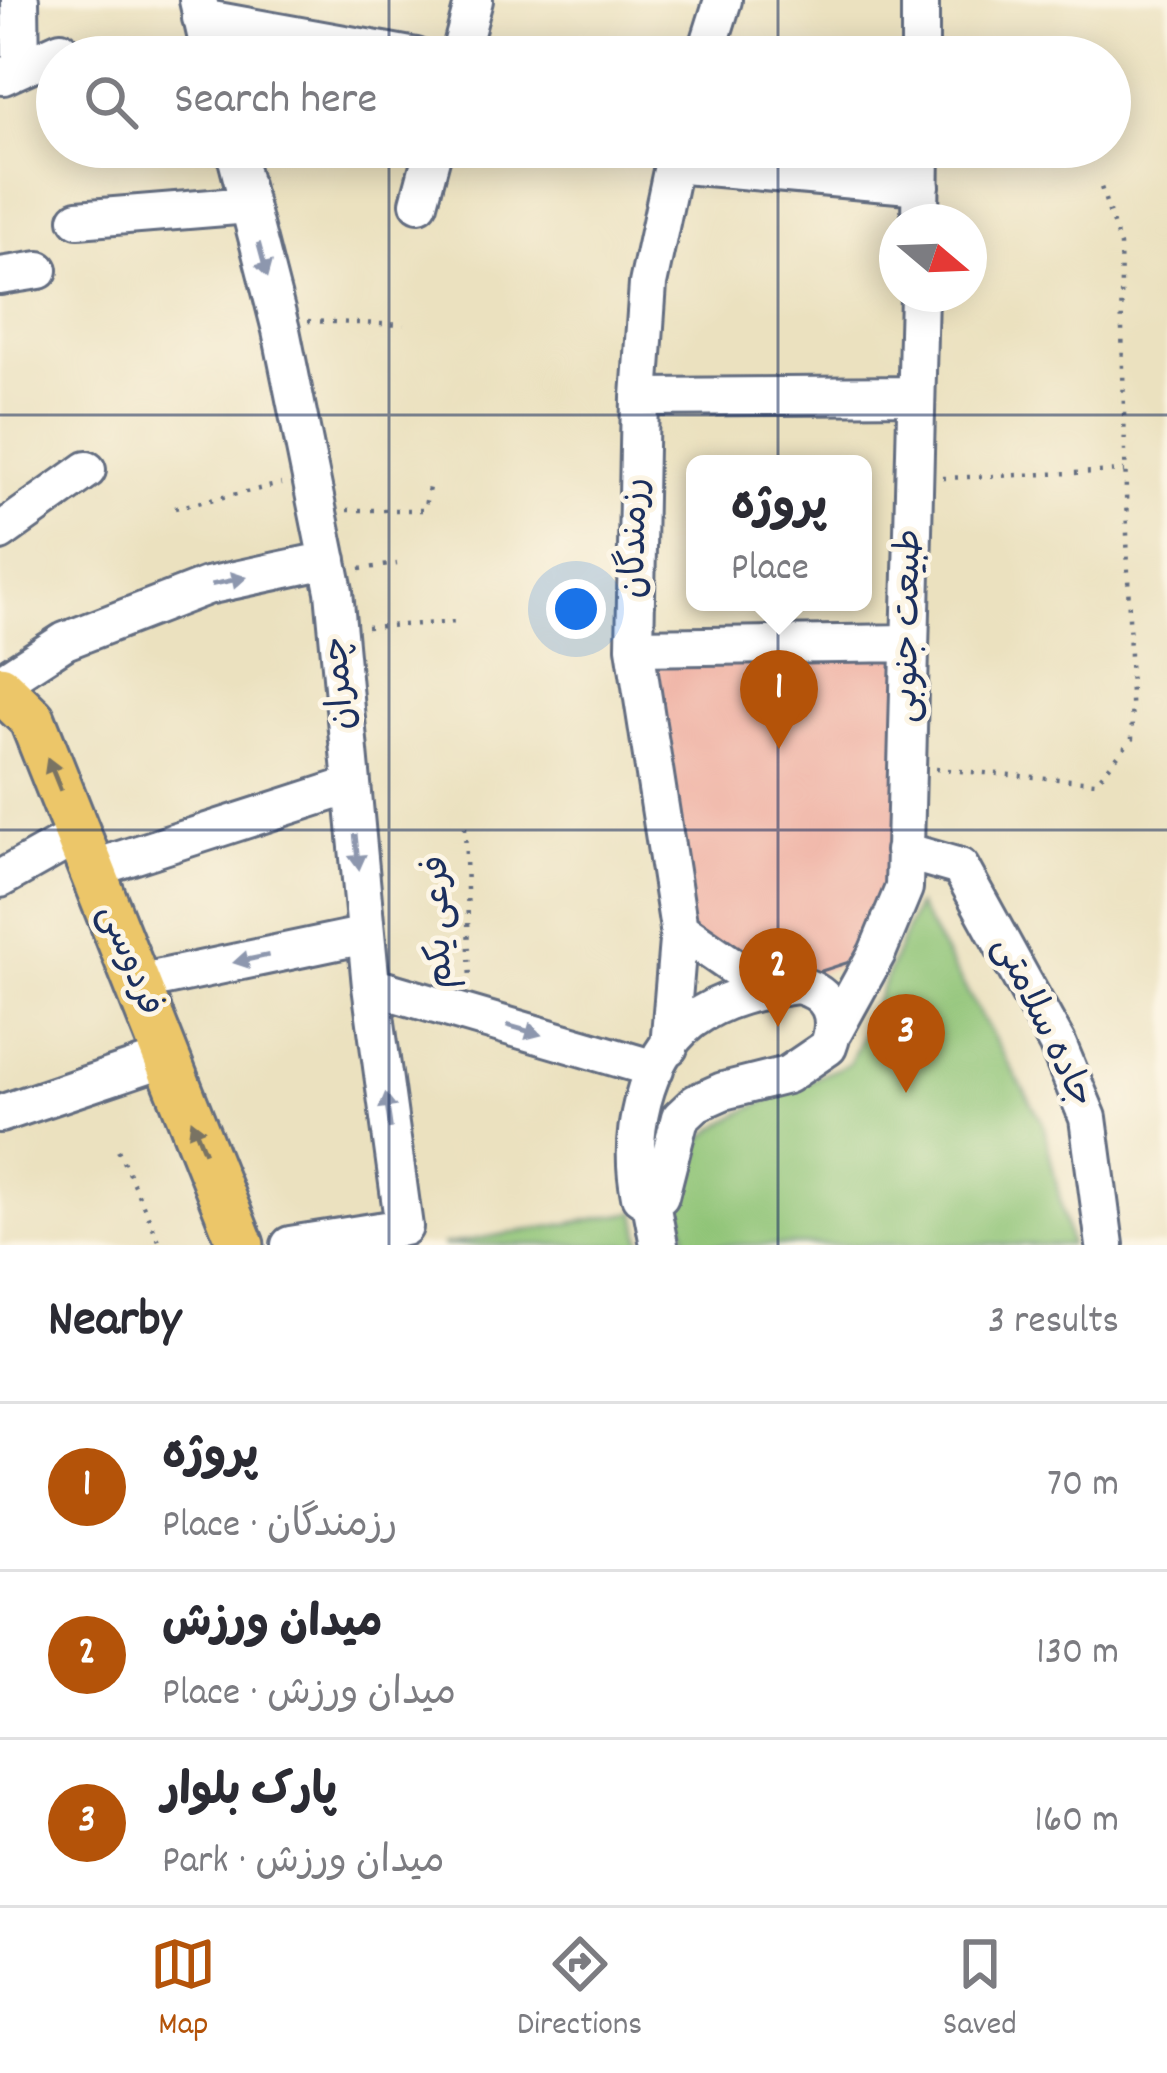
<!DOCTYPE html>
<html lang="en">
<head>
<meta charset="utf-8">
<style>
	:root { --surface:#fff; --page:#f2f2f3; --text:#2b2b33; --muted:#7c7c81; --line:#e1e1e2; --accent:#b45309 }
	body { margin:0; font-family:Dekko,"Playpen Sans Arabic",sans-serif; background:var(--page); color:var(--text) }
	.compass { position:absolute; left:879px; top:204px; width:108px; height:108px; border-radius:50%; background:var(--surface); box-shadow:0 6px 30px #0003; rotate:109deg }
	.you { position:absolute; left:576px; top:609px; width:42px; height:42px; margin:-30px; border:9px solid #fff; border-radius:50%; background:#1a73e8; box-shadow:0 0 0 18px #1a73e833 }
	.badge { display:grid; place-items:center; width:78px; height:78px; border-radius:50%; background:var(--accent); color:#fff; font-size:39px; font-weight:700 }
	.pin { position:absolute; translate:-50% -99px; filter:drop-shadow(0 3px 6px #0008) }
	.pin::after { content:''; position:absolute; top:63px; width:42px; height:36px; background:inherit; clip-path:polygon(0 0,100% 0,50% 100%) }
	.popup { position:absolute; left:686px; top:455px; width:186px; height:156px; box-sizing:border-box; display:grid; place-content:center; border-radius:18px; background:var(--surface); filter:drop-shadow(0 3px 9px #0005); font-size:39px; white-space:nowrap; color:var(--muted) }
	.popup b { font-size:45px; color:var(--text) }
	.popup::after { content:''; position:absolute; left:50%; top:100%; margin-left:-24px; border:24px solid transparent; border-top-color:var(--surface) }
	.list { margin:0; padding:0; list-style:none }
	h2 { display:flex; justify-content:space-between; align-items:center; height:156px; margin:0; padding:0 48px; font-size:51px }
	h2 small { font-size:39px; font-weight:400; color:var(--muted) }
	.list li { display:grid; grid-template-columns:78px 1fr auto; gap:36px; align-items:center; box-sizing:border-box; height:168px; padding:0 48px; border-top:3px solid var(--line) }
	.list b { display:block; font-size:45px; white-space:nowrap }
	.list p { margin:0; font-size:39px; white-space:nowrap; color:var(--muted) }
	.list em { font-size:39px; font-style:normal; color:var(--muted) }
	.icon { flex:none; width:66px; height:66px; fill:none; stroke:currentColor; stroke-width:2; stroke-linecap:round; stroke-linejoin:round }
	.map { position:relative; flex:none; width:1167px; height:1245px; overflow:hidden }
	.search { position:absolute; background:var(--surface); box-shadow:0 6px 30px #0003; left:36px; right:36px; top:36px; height:132px; display:flex; align-items:center; gap:30px; box-sizing:border-box; padding:0 42px; border-radius:66px; color:var(--muted); font-size:45px }
	.sheet { height:660px; background:var(--surface) }
	nav { display:flex; justify-content:space-around; align-items:center; box-sizing:border-box; height:168px; border-top:3px solid var(--line); background:var(--surface); font-size:33px; color:var(--muted) }
	nav a { display:grid; justify-items:center; gap:6px }
	nav .on { color:var(--accent) }
	.map>svg:first-child { display:block }
	.green { fill:#8dc375; stroke:#54796a; stroke-width:3 }
	.building { fill:#efb0a3 }
	.lines { fill:none; stroke-linecap:round; stroke-linejoin:round }
	.minor-casing { stroke:#646d80; stroke-width:42 }
	.major-casing { stroke:#646d80; stroke-width:51 }
	.path { stroke:#646d80; stroke-width:4.5; stroke-dasharray:3 9; stroke-linecap:butt }
	.minor { stroke:#fff; stroke-width:36 }
	.major { stroke:#ecc669; stroke-width:45 }
	.oneway { fill:#8d97ae }
	.oneway2 { fill:#797363 }
	.grid { fill:none; stroke:#1b2f5e; stroke-width:3; stroke-opacity:0.55 }
	.labels { text-anchor:middle; dominant-baseline:central; stroke-width:10; stroke-linejoin:round; paint-order:stroke }
	.street-label { font-size:36px; fill:#1b2f5e; stroke:#fcf5e5 }
</style>
</head>
<body>
<div class="map">
<svg width="1167" height="1245" viewBox="0 0 1167 1245">
	<rect width="100%" height="100%" fill="#fcf5e5"/>
	<filter id="ink" filterUnits="userSpaceOnUse"><feTurbulence type="fractalNoise" baseFrequency=".00833" numOctaves="2"/><feDisplacementMap in="SourceGraphic" scale="24" xChannelSelector="R" yChannelSelector="G"/><feConvolveMatrix kernelMatrix="1 2 1 2 8 2 1 2 1" color-interpolation-filters="sRGB"/></filter>
	<filter id="wash" filterUnits="userSpaceOnUse"><feTurbulence type="fractalNoise" baseFrequency=".004" numOctaves="4" result="noise"/><feDisplacementMap in="SourceGraphic" scale="48" xChannelSelector="R" yChannelSelector="G"/><feGaussianBlur stdDeviation="2.7" result="paint"/><feColorMatrix in="noise" values="0 0 0 0 0 0 0 0 0 0 0 0 0 0 0 0 0 1.4 0 .05"/><feComposite in="paint" operator="in"/></filter>
	<g filter="url(#wash)">
		<rect width="100%" height="100%" fill="#ebe1bf"/>
		<path class="green" d="M917,905L1043,1123L1070,1245H687C682,1219 676,1188 685,1162C697,1123 812,1081 850,1063Z
			M636,1212L642,1245H442Z"/>
		<g id="blocks">
			<path class="building" d="M910,643L904,888L877,953L766,989L679,929L635,647Z"/>
		</g>
	</g>
	<g filter="url(#ink)">
		<use href="#blocks" fill-opacity="0" stroke="#646d80" stroke-width="3"/>
		<g class="lines">
			<defs>
				<path id="minor" d="M20,0L21,68
					M198,0L211,57
					M920,0V57
					M201,18L416,57
					M459,57L474,0
					M705,57L723,0
					M3,76L61,50
					M234,147L281,330L334,591L371,986L404,1227L290,1245
					M672,164L921,186
					M419,203L434,147
					M78,219L249,205
					M920,222L921,147
					M0,276L39,270
					M640,397L916,395
					M0,532L87,470
					M635,647L910,643
					M0,683L65,641L207,586L328,560
					M904,851L960,867L1057,1043L1088,1118L1105,1245
					M92,869L350,786
					M0,879L78,835
					M679,929L766,989
					M137,983L366,935
					M798,985C830,993 840,1016 828,1047L787,1075L723,1091L696,1103L680,1118L660,1196L651,1203L640,1196C628,1138 642,1060 691,1021C722,998 760,990 798,985Z
					M371,986L655,1069
					M834,1031L877,953L904,888L919,294
					M669,1047L679,929L635,647L640,397L648,284L677,147
					M0,1114L166,1058
					M651,1203L659,1245"/>
				<path id="major" d="M0,688L32,719L241,1245"/>
			</defs>
			<use href="#minor" class="minor-casing"/>
			<use href="#major" class="major-casing"/>
			<path class="path" d="M308,321L404,325
				M943,478L1124,471
				M175,508L281,484
				M347,510H424L430,483
				M360,569L397,564
				M367,627L457,622
				M936,769L1096,782L1132,739L1120,246L1100,184
				M465,827L470,983
				M118,1150L161,1245"/>
			<use href="#minor" class="minor"/>
			<use href="#major" class="major"/>
		</g>
		<defs><path id="oneway-solid" d="M-6-.8H1V-3.2L6.5 0L1 3.2V.8H-6Z" transform="scale(3)"/></defs>
		<g class="oneway">
			<use href="#oneway-solid" transform="translate(263 260) rotate(75)"/>
			<use href="#oneway-solid" transform="translate(229 581) rotate(-12)"/>
			<use href="#oneway-solid" transform="translate(357 852) rotate(84)"/>
			<use href="#oneway-solid" transform="translate(251 959) rotate(168)"/>
			<use href="#oneway-solid" transform="translate(524 1030) rotate(16)"/>
			<use href="#oneway-solid" transform="translate(388 1111) rotate(-98)"/>
		</g>
		<g class="oneway2">
			<use href="#oneway-solid" transform="translate(54 774) rotate(-112)"/>
			<use href="#oneway-solid" transform="translate(198 1136) rotate(-112)"/>
		</g>
	</g>
	<path class="grid" d="M389,0V57M778,0V57M389,147V1245M778,147V1245M0,415H1167M0,830H1167"/>
	<g class="labels">
		<g class="street-label">
			<text transform="translate(637 538) rotate(-89)">رزمندگان</text>
			<text transform="translate(910 626) rotate(-89)">طبیعت جنوبی</text>
			<text transform="translate(342 683) rotate(-95)">چمران</text>
			<text transform="translate(441 922) rotate(-92)">فرعی یکم</text>
			<text transform="translate(128 961) rotate(68)">فردوسی</text>
			<text transform="translate(1041 1023) rotate(64)">جاده سلامتی</text>
		</g>
	</g>
</svg>
<svg class="compass" viewBox="-18 -18 36 36"><path d="M0-13l5 13h-10z" fill="#e53935"/><path d="M0 13l5-13h-10z" fill="#7c7c81"/></svg>
<div class="you"></div>
<div class="pin badge" style="left:779px;top:749px">1</div>
<div class="popup"><b>پروژه</b>Place</div>
<div class="pin badge" style="left:778px;top:1027px">2</div>
<div class="pin badge" style="left:906px;top:1093px">3</div>
<div class="search"><svg class="icon" aria-label="search" viewBox="0 0 24 24"><circle cx="10" cy="10" r="6"/><path d="M15 15l6 6"/></svg>Search here</div>
</div>
<section class="sheet">
<h2>Nearby<small>3 results</small></h2>
<ul class="list">
<li><span class="badge">1</span><div><b>پروژه</b><p>Place · رزمندگان</p></div><em>70 m</em></li>
<li><span class="badge">2</span><div><b>میدان ورزش</b><p>Place · میدان ورزش</p></div><em>130 m</em></li>
<li><span class="badge">3</span><div><b>پارک بلوار</b><p>Park · میدان ورزش</p></div><em>160 m</em></li>
</ul>
</section>
<nav>
<a class="on"><svg class="icon" aria-label="map" viewBox="0 0 24 24"><path d="M3 6l6-2 6 2 6-2v14l-6 2-6-2-6 2zM9 4v14M15 6v14"/></svg>Map</a>
<a><svg class="icon" aria-label="directions" viewBox="0 0 24 24"><path d="M12 3l9 9-9 9-9-9zM9 14v-3h6M13 9l2 2-2 2"/></svg>Directions</a>
<a><svg class="icon" aria-label="saved" viewBox="0 0 24 24"><path d="M7 4h10v16l-5-4-5 4z"/></svg>Saved</a>
</nav>
</body>
</html>
